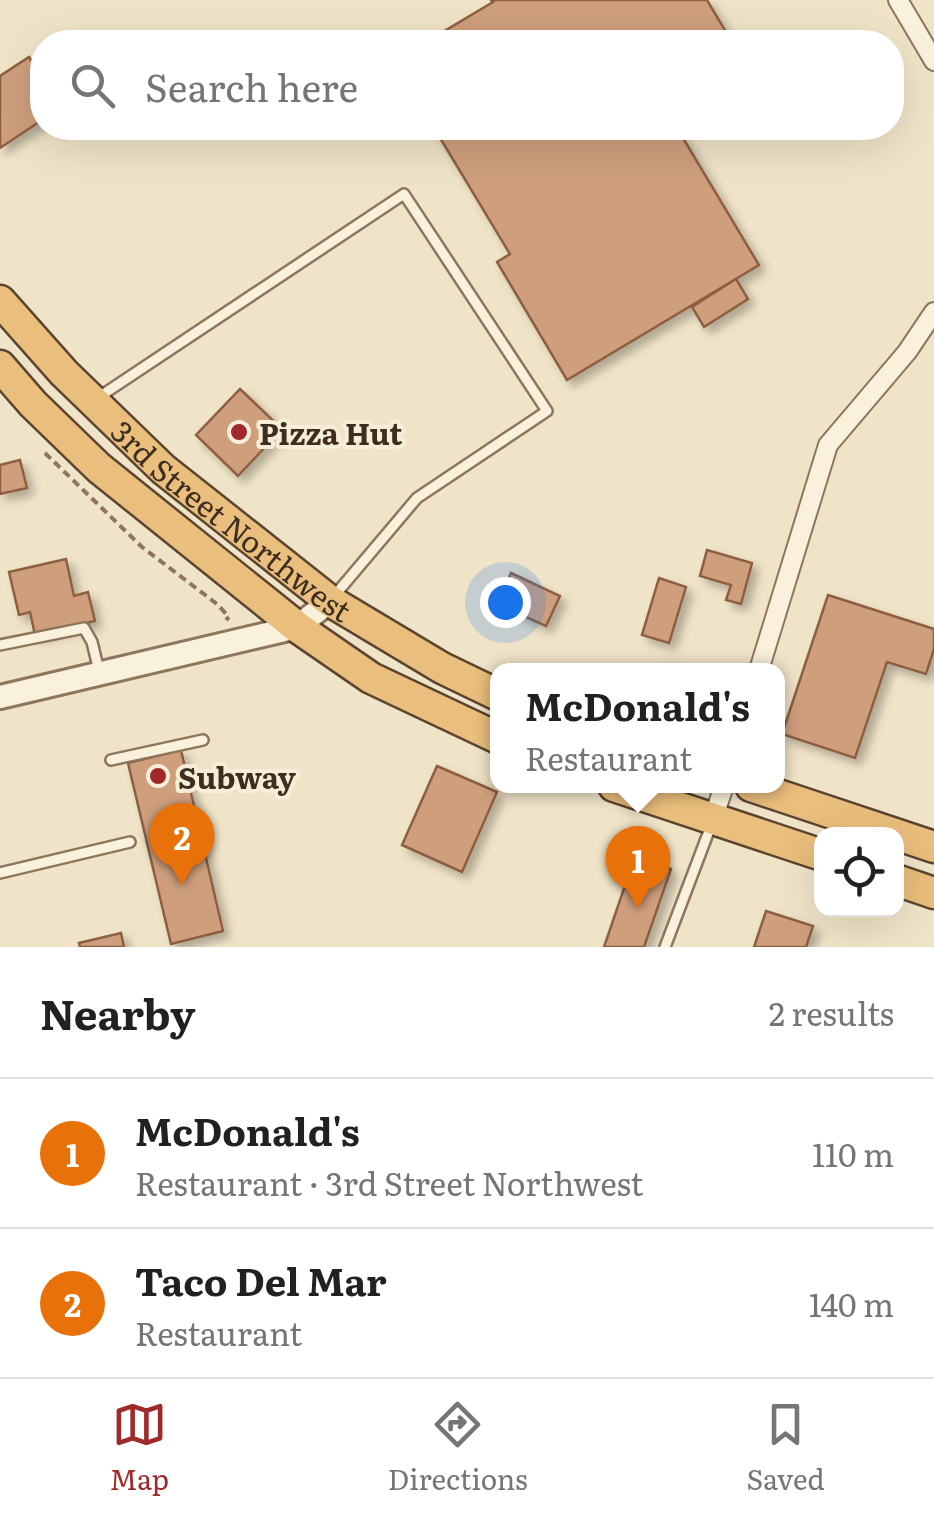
<!DOCTYPE html>
<html lang="en">
<head>
<meta charset="utf-8">
<style>
	:root { --surface:#fff; --page:#f2f2f2; --text:#202124; --muted:#757577; --line:#e0e0e0; --accent:#9e2a2b }
	body { margin:0; font-family:Literata,serif; background:var(--page); color:var(--text) }
	.controls { position:absolute; right:30px; bottom:30px; display:grid; overflow:hidden; border-radius:20px; box-shadow:0 10px 40px #0002 }
	.controls button { width:90px; height:90px; display:grid; place-items:center; padding:0; border:0; border-bottom:2px solid var(--line); background:var(--surface); color:var(--text); font:50px sans-serif }
	.you { position:absolute; left:505px; top:602px; width:35px; height:35px; margin:-25px; border:8px solid #fff; border-radius:50%; background:#1a73e8; box-shadow:0 0 0 15px #1a73e833 }
	.badge { display:grid; place-items:center; width:65px; height:65px; border-radius:50%; background:var(--accent); color:#fff; font-size:32px; font-weight:700 }
	.pin { position:absolute; translate:-50% -82px; filter:drop-shadow(0 2px 5px #0008) }
	.pin::after { content:''; position:absolute; top:52px; width:35px; height:30px; background:inherit; clip-path:polygon(0 0,100% 0,50% 100%) }
	.popup { position:absolute; left:490px; top:663px; width:295px; height:130px; box-sizing:border-box; display:grid; place-content:center; border-radius:20px; background:var(--surface); filter:drop-shadow(0 2px 8px #0005); font-size:32px; white-space:nowrap; color:var(--muted) }
	.popup b { font-size:38px; color:var(--text) }
	.popup::after { content:''; position:absolute; left:50%; top:100%; margin-left:-20px; border:20px solid transparent; border-top-color:var(--surface) }
	.list { margin:0; padding:0; list-style:none }
	h2 { display:flex; justify-content:space-between; align-items:center; height:130px; margin:0; padding:0 40px; font-size:42px }
	h2 small { font-size:32px; font-weight:400; color:var(--muted) }
	.list li { display:grid; grid-template-columns:65px 1fr auto; gap:30px; align-items:center; box-sizing:border-box; height:150px; padding:0 40px; border-top:2px solid var(--line) }
	.list b { display:block; font-size:38px; white-space:nowrap }
	.list p { margin:0; font-size:32px; white-space:nowrap; color:var(--muted) }
	.list em { font-size:32px; font-style:normal; color:var(--muted) }
	.icon { flex:none; width:55px; height:55px; fill:none; stroke:currentColor; stroke-width:2; stroke-linecap:round; stroke-linejoin:round }
	.map { position:relative; flex:none; width:934px; height:947px; overflow:hidden }
	.search { position:absolute; background:var(--surface); box-shadow:0 10px 40px #0002; left:30px; right:30px; top:30px; height:110px; display:flex; align-items:center; gap:25px; box-sizing:border-box; padding:0 35px; border-radius:40px; color:var(--muted); font-size:38px }
	.sheet { height:430px; background:var(--surface) }
	nav { display:flex; justify-content:space-around; align-items:center; box-sizing:border-box; height:140px; border-top:2px solid var(--line); background:var(--surface); font-size:28px; color:var(--muted) }
	nav a { display:grid; justify-items:center; gap:5px }
	nav .on { color:var(--accent) }
	.map>svg:first-child { display:block }
	.building { fill:#cf9f7d; stroke:#8d5f41; stroke-width:2.5; filter:url(#shadow) }
	.lines { fill:none; stroke-linecap:round; stroke-linejoin:round }
	.service-casing { stroke:#8d765c; stroke-width:14 }
	.minor-casing { stroke:#8d765c; stroke-width:22 }
	.tertiary-casing { stroke:#8d765c; stroke-width:28 }
	.trunk-casing { stroke:#5b4430; stroke-width:35 }
	.path { stroke:#8d765c; stroke-width:4; stroke-dasharray:8 5; stroke-linecap:butt }
	.service { stroke:#faf1dc; stroke-width:9 }
	.minor { stroke:#faf1dc; stroke-width:18 }
	.tertiary { stroke:#faf1dc; stroke-width:22 }
	.trunk { stroke:#eabe7c; stroke-width:30 }
	.poi-dot { fill:#9e2a2b; stroke:#f7eed8; stroke-width:4 }
	.labels { text-anchor:middle; dominant-baseline:central; stroke-width:8; stroke-linejoin:round; paint-order:stroke }
	.poi-label { font-size:30px; font-weight:bold; fill:#3d2e20; stroke:#f7eed8; text-anchor:start }
	.street-label { font-size:30px; fill:#3d2e20; stroke:#f7eed8 }
</style>
</head>
<body>
<div class="map">
<svg width="934" height="947" viewBox="0 0 934 947">
	<defs>
		<filter id="shadow"><feDropShadow dx="6" dy="6" stdDeviation="5" flood-color="#0004"/></filter>
	</defs>
	<rect width="100%" height="100%" fill="#f0e4c8"/>
	<path class="building" d="M491,0H707L732,42H426L493,2Z
		M29,57L42,79V120L0,148V76Z
		M434,128H677L759,265L567,380L497,262L510,254Z
		M736,279L748,299L704,327L692,307Z
		M240,389L282,429L238,476L196,435Z
		M20,460L27,488L0,494V465Z
		M707,550L752,563L741,604L726,600L731,585L700,576Z
		M66,559L74,596L88,592L95,621L35,635L30,612L19,615L9,572Z
		M511,573L560,596L546,626L497,604Z
		M659,578L686,587L669,643L642,635Z
		M828,595L934,629V649L926,674L887,662L855,758L782,734Z
		M181,750L223,931L171,944L128,763Z
		M437,766L497,792L462,872L402,845Z
		M635,856L671,869L644,947H604Z
		M766,911L813,926L806,947H754Z
		M121,933L124,947H80L79,943Z"/>
	<g class="lines">
		<defs>
			<path id="service" d="M99,397L404,194L547,411L417,498L335,595
				M0,645L84,628L92,642L99,671
				M111,760L203,740
				M0,873L130,842
				M665,947L712,823"/>
			<path id="minor" d="M898,0L934,61
				M759,670L828,445L907,352L934,312
				M713,819L724,786"/>
			<path id="tertiary" d="M0,697L297,627L330,601"/>
			<g id="trunk">
				<path id="s1" d="M0,301L64,373L163,469L330,601L442,668L498,695"/>
				<path d="M0,366L33,404L99,468L297,627L371,678L498,738"/>
				<path d="M614,786L822,855"/>
				<path d="M751,786L934,847"/>
				<path d="M896,880L934,893"/>
			</g>
		</defs>
		<use href="#service" class="service-casing"/>
		<use href="#minor" class="minor-casing"/>
		<use href="#tertiary" class="tertiary-casing"/>
		<use href="#trunk" class="trunk-casing"/>
		<path class="path" d="M45,453L142,547L217,604L229,617L226,620"/>
		<use href="#service" class="service"/>
		<use href="#minor" class="minor"/>
		<use href="#tertiary" class="tertiary"/>
		<use href="#trunk" class="trunk"/>
	</g>
	<g class="poi-dot">
		<circle cx="239" cy="432" r="10"/>
		<circle cx="158" cy="776" r="10"/>
	</g>
	<g class="labels">
		<g class="poi-label">
			<text x="259" y="432">Pizza Hut</text>
			<text x="178" y="776">Subway</text>
		</g>
		<g class="street-label">
			<text stroke="none"><textPath href="#s1" startOffset="320">3rd Street Northwest</textPath></text>
		</g>
	</g>
</svg>
<div class="controls">
<button><svg class="icon" aria-label="locate" viewBox="0 0 24 24"><circle cx="12" cy="12" r="6"/><path d="M12 2v4M12 18v4M2 12h4M18 12h4"/></svg></button>
</div>
<div class="you"></div>
<div class="pin badge" style="left:638px;top:908px;background:#e8710a">1</div>
<div class="popup"><b>McDonald's</b>Restaurant</div>
<div class="pin badge" style="left:182px;top:885px;background:#e8710a">2</div>
<div class="search"><svg class="icon" aria-label="search" viewBox="0 0 24 24"><circle cx="10" cy="10" r="6"/><path d="M15 15l6 6"/></svg>Search here</div>
</div>
<section class="sheet">
<h2>Nearby<small>2 results</small></h2>
<ul class="list">
<li><span class="badge" style="background:#e8710a">1</span><div><b>McDonald's</b><p>Restaurant · 3rd Street Northwest</p></div><em>110 m</em></li>
<li><span class="badge" style="background:#e8710a">2</span><div><b>Taco Del Mar</b><p>Restaurant</p></div><em>140 m</em></li>
</ul>
</section>
<nav>
<a class="on"><svg class="icon" aria-label="map" viewBox="0 0 24 24"><path d="M3 6l6-2 6 2 6-2v14l-6 2-6-2-6 2zM9 4v14M15 6v14"/></svg>Map</a>
<a><svg class="icon" aria-label="directions" viewBox="0 0 24 24"><path d="M12 3l9 9-9 9-9-9zM9 14v-3h6M13 9l2 2-2 2"/></svg>Directions</a>
<a><svg class="icon" aria-label="saved" viewBox="0 0 24 24"><path d="M7 4h10v16l-5-4-5 4z"/></svg>Saved</a>
</nav>
</body>
</html>
